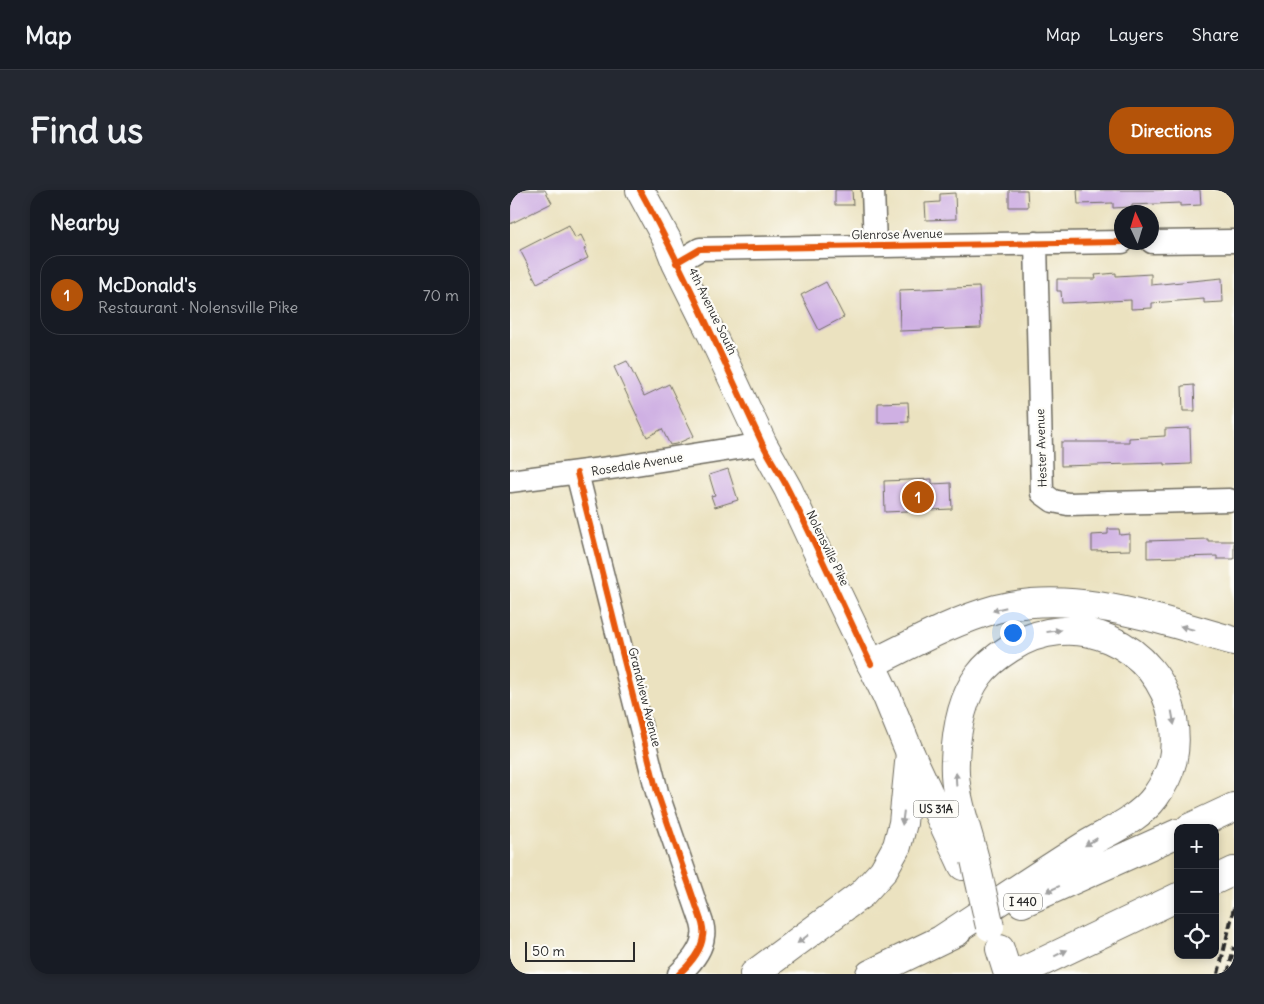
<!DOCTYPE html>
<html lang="en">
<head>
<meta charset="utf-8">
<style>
	:root { --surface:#171b24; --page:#242831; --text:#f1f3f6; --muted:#9ea1a6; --line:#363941; --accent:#b45309 }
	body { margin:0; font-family:Delius,sans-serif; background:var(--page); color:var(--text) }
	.controls { position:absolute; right:15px; bottom:15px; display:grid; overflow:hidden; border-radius:10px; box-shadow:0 2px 8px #0003 }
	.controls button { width:45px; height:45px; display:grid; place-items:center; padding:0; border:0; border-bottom:1px solid var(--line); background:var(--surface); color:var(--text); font:25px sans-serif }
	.compass { position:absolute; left:604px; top:15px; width:45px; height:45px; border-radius:50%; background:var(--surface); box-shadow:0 2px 8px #0003; rotate:356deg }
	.scale { position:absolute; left:15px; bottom:12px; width:110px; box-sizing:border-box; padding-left:5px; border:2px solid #2b2b2b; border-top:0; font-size:14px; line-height:18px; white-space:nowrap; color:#2b2b2b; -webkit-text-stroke:4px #fdfcf7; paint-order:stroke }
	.you { position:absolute; left:502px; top:442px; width:18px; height:18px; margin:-12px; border:4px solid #fff; border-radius:50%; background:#1a73e8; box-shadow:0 0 0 8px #1a73e833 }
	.badge { display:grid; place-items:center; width:32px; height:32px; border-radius:50%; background:var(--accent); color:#fff; font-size:16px; font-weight:700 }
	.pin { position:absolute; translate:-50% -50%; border:2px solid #fff; box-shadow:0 1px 5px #0006 }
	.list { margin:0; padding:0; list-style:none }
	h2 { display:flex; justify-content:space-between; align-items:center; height:65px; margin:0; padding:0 20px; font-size:21px }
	h2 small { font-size:16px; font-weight:400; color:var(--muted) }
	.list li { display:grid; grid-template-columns:32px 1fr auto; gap:15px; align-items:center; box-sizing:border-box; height:80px; margin:0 10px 10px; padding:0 10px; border:1px solid var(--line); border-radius:20px }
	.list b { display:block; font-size:19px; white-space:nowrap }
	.list p { margin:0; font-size:16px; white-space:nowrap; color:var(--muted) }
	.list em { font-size:16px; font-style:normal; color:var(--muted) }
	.icon { flex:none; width:28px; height:28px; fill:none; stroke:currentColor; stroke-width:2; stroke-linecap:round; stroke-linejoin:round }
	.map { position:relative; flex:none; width:724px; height:784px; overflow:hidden; border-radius:20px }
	header { display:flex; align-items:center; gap:30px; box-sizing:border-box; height:70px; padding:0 25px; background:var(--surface); border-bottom:1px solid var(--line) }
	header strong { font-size:24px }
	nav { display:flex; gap:28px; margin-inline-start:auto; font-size:18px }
	.intro { display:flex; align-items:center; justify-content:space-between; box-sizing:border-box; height:120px; padding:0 30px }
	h1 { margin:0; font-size:35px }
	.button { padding:12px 22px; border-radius:20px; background:var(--accent); color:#fff; font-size:18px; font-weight:700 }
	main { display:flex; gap:30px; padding:0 30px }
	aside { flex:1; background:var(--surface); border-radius:20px; box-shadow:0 2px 8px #0003 }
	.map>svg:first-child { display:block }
	.building { fill:#cfb0e3 }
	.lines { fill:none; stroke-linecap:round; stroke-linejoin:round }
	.minor-casing { stroke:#6e6b5f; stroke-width:25 }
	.major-casing { stroke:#6e6b5f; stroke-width:30 }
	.highway-casing { stroke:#6e6b5f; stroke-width:30 }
	.minor { stroke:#fff; stroke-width:22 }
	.major { stroke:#fff; stroke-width:28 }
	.highway { stroke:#fff; stroke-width:28 }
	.rail { stroke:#2b2b2b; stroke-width:4; stroke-dasharray:8 4; stroke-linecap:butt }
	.highway-bridge-casing { stroke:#6e6b5f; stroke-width:30; stroke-linecap:butt }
	.highway-bridge { stroke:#fff; stroke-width:28 }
	.cycleway-casing { stroke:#fdfcf7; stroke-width:9 }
	.cycleway { stroke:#e8590c; stroke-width:6 }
	.oneway { fill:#a0a0a0 }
	.labels { text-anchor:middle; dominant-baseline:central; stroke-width:4.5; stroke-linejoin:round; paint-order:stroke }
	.shield { fill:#fdfcf7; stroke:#6a6a68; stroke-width:1 }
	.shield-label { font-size:11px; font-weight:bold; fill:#2b2b2b }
	.street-label { font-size:12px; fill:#2b2b2b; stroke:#fdfcf7 }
</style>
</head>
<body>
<header>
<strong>Map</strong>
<nav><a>Map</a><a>Layers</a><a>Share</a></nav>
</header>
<div class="intro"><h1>Find us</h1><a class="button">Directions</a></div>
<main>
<aside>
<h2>Nearby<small></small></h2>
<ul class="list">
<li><span class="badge">1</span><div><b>McDonald's</b><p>Restaurant · Nolensville Pike</p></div><em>70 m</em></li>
</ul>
</aside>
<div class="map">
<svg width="724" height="784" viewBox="0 0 724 784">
	<rect width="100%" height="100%" fill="#fdfcf7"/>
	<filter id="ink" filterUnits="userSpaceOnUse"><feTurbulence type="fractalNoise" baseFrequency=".02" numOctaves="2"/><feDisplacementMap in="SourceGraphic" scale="10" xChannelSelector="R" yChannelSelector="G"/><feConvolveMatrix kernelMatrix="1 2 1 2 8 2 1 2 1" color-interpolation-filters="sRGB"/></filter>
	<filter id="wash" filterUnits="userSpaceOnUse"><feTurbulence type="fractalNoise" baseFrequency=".0096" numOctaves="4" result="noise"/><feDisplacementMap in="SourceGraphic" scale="20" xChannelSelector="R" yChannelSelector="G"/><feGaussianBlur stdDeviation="1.12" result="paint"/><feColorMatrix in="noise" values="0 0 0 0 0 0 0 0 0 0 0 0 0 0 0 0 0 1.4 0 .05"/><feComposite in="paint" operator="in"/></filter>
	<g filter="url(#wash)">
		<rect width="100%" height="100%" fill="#ebe2c0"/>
		<g id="blocks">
			<path class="building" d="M0,0H35L42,13L0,34Z
				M325,0H342L343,15H325Z
				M499,0H517L518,17H499Z
				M567,0H690L691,15L670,16V13L622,15V17L603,18V13L568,14Z
				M445,3L446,29L416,30L415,13L430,12V4Z
				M59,35L65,48L71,45L77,57L74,59L78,68L27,93L10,60Z
				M606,83V86L641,84V95L712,88L713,112L694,113V109L642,113V118L621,119V110L552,113L551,101H547V89H586L585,85Z
				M316,92L334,127L309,140L291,105Z
				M469,97L471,138L390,141L389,100Z
				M117,171L134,206L159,194L184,246L166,254L160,255L152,239L137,247L104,177Z
				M684,195L685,221H673L672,196Z
				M398,212L399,232L368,233V213Z
				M680,238L681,274L655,275V273L551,276V252H619V248L655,246V239Z
				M218,279L228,310L205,317L201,306L205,305L199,285Z
				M422,289V294L441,293L442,319L375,322L374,291Z
				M598,339H609L610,345L620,344V360L582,361V345L598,344Z
				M698,349V351H724V369H707V366L637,368V351Z"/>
		</g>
	</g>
	<g filter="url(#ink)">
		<use href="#blocks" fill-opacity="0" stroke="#6e6b5f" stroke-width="1"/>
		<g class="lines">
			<defs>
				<path id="minor" d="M363,0L365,55
					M642,52L724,51
					M526,53L532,303L543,311L558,314L719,310
					M166,73L190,59L612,52
					M67,283L147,602L192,733C193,737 194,742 193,746C192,760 179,775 169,784
					M0,291L107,277L253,254"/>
				<path id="major" d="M130,0L157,50L166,73L202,145L253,254L278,299L306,359L377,507L400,563L453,676"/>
				<path id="highway" d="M361,474C402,454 443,431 486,419C565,398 648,430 724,451
					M679,638L724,617
					M705,690L724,681
					M512,713L668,643
					M432,749C479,718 526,686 574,656C597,642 628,630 645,607C663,582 668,560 663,529C649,453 563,416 499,459C488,466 477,474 469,485C452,508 446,542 445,571C443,604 457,638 465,670
					M490,759L498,784
					M244,784L352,704L373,681L387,656L393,633L400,563
					M360,784L447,742
					M507,784L668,707"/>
			</defs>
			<use href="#minor" class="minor-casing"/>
			<use href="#major" class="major-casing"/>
			<use href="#highway" class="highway-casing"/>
			<use href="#minor" class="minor"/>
			<use href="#major" class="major"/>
			<use href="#highway" class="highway"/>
			<path class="rail" d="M708,784L724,718
				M718,784L724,757"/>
			<defs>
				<path id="highway-bridge" d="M465,670L480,737"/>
			</defs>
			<use href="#highway-bridge" class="highway-bridge-casing"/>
			<use href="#highway-bridge" class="highway-bridge"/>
			<defs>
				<path id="cycleway" d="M130,0C175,82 212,168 252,253C260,269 270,283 278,299C307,356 333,416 361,474
					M166,73L190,59L612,52
					M67,283L147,602L192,733C193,737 194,742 193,746C192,760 179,775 169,784"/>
			</defs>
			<use href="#cycleway" class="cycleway-casing"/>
			<use href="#cycleway" class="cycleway"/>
		</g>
		<defs><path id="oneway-solid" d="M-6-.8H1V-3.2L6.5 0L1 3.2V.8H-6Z" transform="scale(1.25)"/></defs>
		<g class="oneway">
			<use href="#oneway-solid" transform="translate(489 419) rotate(166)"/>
			<use href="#oneway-solid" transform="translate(677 438) rotate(-164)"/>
			<use href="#oneway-solid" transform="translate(544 441) rotate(-7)"/>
			<use href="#oneway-solid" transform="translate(663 528) rotate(80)"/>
			<use href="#oneway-solid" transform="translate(446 589) rotate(-93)"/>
			<use href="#oneway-solid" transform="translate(393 628) rotate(97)"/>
			<use href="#oneway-solid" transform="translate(581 652) rotate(149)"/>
			<use href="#oneway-solid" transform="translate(543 699) rotate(156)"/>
			<use href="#oneway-solid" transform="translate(293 749) rotate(143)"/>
			<use href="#oneway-solid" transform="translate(551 763) rotate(-26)"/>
		</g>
	</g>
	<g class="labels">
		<g class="shield">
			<rect x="403.5" y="610.5" width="45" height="17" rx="4"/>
			<rect x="494" y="703.5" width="38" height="17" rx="4"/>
		</g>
		<g class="shield-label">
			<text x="426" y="619">US 31A</text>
			<text x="513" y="712">I 440</text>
		</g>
		<g class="street-label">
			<text transform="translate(387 44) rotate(-1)">Glenrose Avenue</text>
			<text transform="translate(203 121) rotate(64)">4th Avenue South</text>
			<text transform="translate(531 258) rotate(-92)">Hester Avenue</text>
			<text transform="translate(127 274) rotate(-9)">Rosedale Avenue</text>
			<text transform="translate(318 358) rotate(64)">Nolensville Pike</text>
			<text transform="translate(135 507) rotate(76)">Grandview Avenue</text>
		</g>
	</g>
</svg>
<div class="controls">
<button>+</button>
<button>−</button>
<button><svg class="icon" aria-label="locate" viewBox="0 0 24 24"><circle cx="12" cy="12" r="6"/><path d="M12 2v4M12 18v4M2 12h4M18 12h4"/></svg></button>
</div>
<svg class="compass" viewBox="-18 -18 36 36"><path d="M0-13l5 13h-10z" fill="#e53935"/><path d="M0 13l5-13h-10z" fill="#9ea1a6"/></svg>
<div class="scale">50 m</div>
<div class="you"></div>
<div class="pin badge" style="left:408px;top:307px">1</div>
</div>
</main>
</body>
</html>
